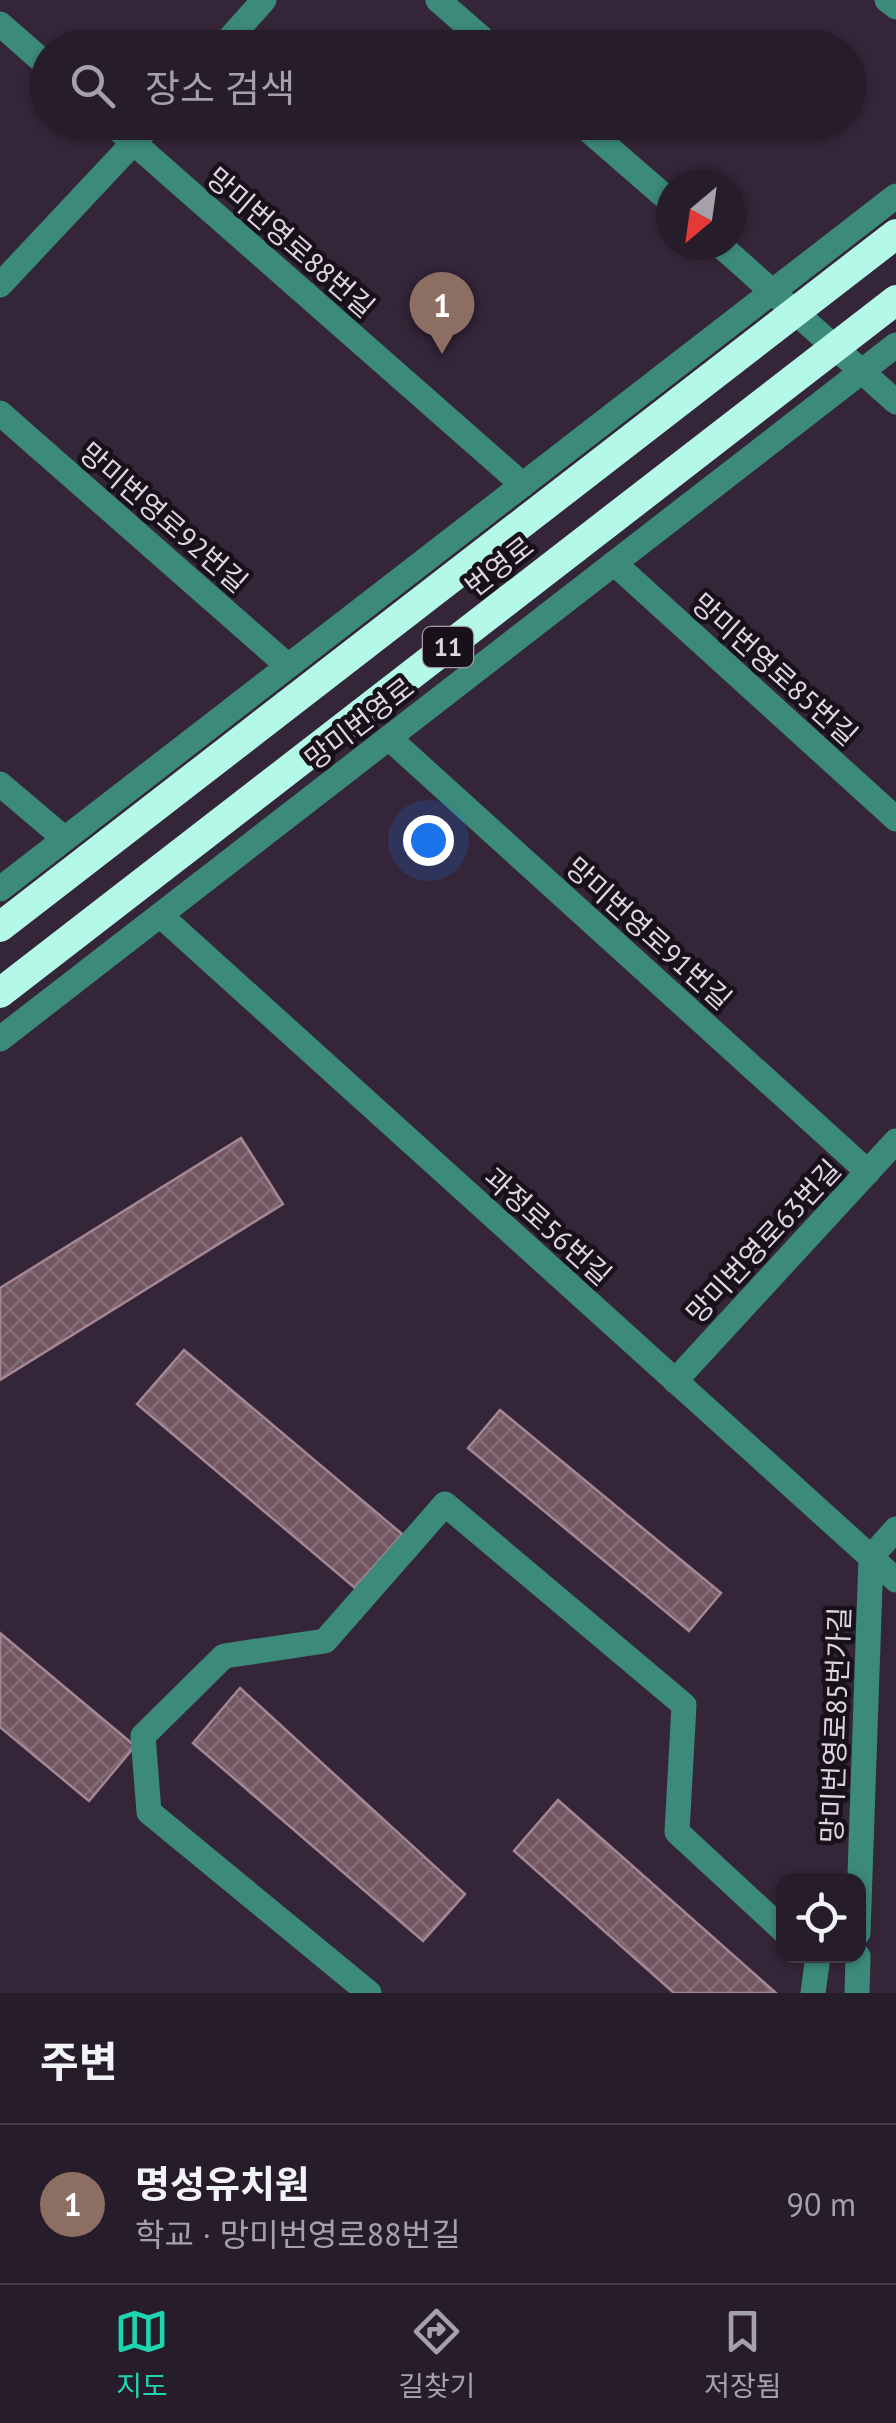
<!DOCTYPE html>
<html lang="ko">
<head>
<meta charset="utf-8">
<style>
	:root { --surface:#271c2a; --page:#332936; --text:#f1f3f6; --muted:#a4a1a8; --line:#433a47; --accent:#1fd5b0 }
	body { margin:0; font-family:"PT Sans","Noto Sans KR",sans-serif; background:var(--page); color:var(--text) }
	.controls { position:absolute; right:30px; bottom:30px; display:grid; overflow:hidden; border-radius:20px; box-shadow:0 2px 8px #0004 }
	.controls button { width:90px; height:90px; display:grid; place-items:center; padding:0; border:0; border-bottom:2px solid var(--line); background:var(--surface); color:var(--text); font:50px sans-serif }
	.compass { position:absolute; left:656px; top:170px; width:90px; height:90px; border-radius:50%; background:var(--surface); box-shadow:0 2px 8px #0004; rotate:209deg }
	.you { position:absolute; left:428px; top:840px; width:35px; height:35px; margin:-25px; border:8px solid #fff; border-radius:50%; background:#1a73e8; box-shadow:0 0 0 15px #1a73e833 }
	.badge { display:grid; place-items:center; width:65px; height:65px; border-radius:50%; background:var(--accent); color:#fff; font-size:32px; font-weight:700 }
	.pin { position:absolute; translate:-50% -82px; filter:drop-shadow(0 2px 5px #0008) }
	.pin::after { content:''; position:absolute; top:52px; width:35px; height:30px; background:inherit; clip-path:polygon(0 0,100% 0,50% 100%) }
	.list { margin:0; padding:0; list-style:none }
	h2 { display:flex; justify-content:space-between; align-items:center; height:130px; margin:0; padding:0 40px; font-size:42px }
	h2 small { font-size:32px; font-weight:400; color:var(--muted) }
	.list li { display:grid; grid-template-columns:65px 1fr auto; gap:30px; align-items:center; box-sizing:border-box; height:160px; padding:0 40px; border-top:2px solid var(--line) }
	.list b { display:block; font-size:38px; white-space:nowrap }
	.list p { margin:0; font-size:32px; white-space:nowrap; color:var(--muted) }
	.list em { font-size:32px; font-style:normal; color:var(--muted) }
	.icon { flex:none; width:55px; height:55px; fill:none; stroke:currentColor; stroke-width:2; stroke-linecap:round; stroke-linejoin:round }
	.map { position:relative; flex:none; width:896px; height:1993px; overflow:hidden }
	.search { position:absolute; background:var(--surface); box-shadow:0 2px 8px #0004; left:30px; right:30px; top:30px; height:110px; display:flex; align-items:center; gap:25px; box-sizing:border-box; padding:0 35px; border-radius:55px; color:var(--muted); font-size:38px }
	.sheet { height:290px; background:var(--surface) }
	nav { display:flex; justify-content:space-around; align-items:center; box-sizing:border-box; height:140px; border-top:2px solid var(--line); background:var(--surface); font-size:28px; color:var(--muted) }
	nav a { display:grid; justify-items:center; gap:5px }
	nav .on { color:var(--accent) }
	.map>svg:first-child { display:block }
	.building { fill:url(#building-cross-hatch); stroke:#a48793; stroke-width:2.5 }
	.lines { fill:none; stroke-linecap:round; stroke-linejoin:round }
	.minor { stroke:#3c8a7a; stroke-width:25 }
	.highway-bridge { stroke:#b4f8e8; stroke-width:30 }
	.labels { text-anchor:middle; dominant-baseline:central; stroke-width:9; stroke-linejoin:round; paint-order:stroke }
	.shield { fill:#18111a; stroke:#a39aa5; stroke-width:2.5 }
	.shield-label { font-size:25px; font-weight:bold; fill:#dfd5e1 }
	.street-label { font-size:28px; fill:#dfd5e1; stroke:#18111a }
</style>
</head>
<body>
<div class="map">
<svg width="896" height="1993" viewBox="0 0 896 1993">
	<defs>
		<pattern id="building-cross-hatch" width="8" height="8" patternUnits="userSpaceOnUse" patternTransform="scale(2.5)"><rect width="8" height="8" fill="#715661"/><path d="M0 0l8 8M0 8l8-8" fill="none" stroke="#856d77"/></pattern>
	</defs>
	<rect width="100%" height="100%" fill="#342538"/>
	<path class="building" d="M241,1138L283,1204L0,1380V1288Z
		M184,1350L402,1534L355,1588L137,1404Z
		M500,1410L721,1593L689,1631L468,1448Z
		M0,1633L135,1746L89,1801L0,1727Z
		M240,1688L465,1894L423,1941L193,1743Z
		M558,1800L776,1993H674L514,1851Z"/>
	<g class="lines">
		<path class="minor" d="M438,0L493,48
			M887,0L896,7
			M0,24L48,66
			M221,48L264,0
			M110,122L523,485
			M579,122L671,202
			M720,245L896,402
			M0,285L153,122
			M0,413L288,666
			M614,563L896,819
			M389,738L868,1172
			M0,784L65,839
			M0,889L896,196
			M160,915L896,1580
			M0,1039L896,345
			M675,1381L896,1141
			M858,1933L871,1557L896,1529
			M369,1993L149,1812L143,1736L224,1656L325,1641L445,1504L684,1705L677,1832L784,1931
			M813,1993L818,1956
			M857,1993L858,1956"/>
		<path class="highway-bridge" d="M0,927L896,234
			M0,993L896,300"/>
	</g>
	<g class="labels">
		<rect class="shield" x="423" y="627" width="50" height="40" rx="8"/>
		<g class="shield-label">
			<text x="448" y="647">11</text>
		</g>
		<g class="street-label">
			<text transform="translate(291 242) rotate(41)">망미번영로88번길</text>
			<text transform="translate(164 517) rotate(41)">망미번영로92번길</text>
			<text transform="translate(499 566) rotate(-38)">번영로</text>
			<text transform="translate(775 669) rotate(42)">망미번영로85번길</text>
			<text transform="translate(359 723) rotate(-38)">망미번영로</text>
			<text transform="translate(649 933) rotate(42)">망미번영로91번길</text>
			<text transform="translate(548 1226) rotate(42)">과정로56번길</text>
			<text transform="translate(763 1241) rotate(-47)">망미번영로63번길</text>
			<text transform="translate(835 1725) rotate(-88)">망미번영로85번가길</text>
		</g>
	</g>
</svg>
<div class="controls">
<button><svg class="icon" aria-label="locate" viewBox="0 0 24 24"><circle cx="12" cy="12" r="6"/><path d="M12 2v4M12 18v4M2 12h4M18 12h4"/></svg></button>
</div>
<svg class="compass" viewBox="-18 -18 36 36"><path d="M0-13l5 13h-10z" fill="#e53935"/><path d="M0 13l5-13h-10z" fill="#a4a1a8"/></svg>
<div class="you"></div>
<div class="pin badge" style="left:442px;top:354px;background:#8d6e63">1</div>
<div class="search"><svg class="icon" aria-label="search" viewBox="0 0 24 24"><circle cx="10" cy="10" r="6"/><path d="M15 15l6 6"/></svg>장소 검색</div>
</div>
<section class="sheet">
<h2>주변<small></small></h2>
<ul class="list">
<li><span class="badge" style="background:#8d6e63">1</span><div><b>명성유치원</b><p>학교 · 망미번영로88번길</p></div><em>90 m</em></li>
</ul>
</section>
<nav>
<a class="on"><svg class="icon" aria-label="map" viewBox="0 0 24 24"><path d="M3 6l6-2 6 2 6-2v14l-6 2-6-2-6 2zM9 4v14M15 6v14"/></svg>지도</a>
<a><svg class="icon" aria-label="directions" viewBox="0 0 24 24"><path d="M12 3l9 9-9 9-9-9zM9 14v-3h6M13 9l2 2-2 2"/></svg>길찾기</a>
<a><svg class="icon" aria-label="saved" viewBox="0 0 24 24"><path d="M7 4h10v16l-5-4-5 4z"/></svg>저장됨</a>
</nav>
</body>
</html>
